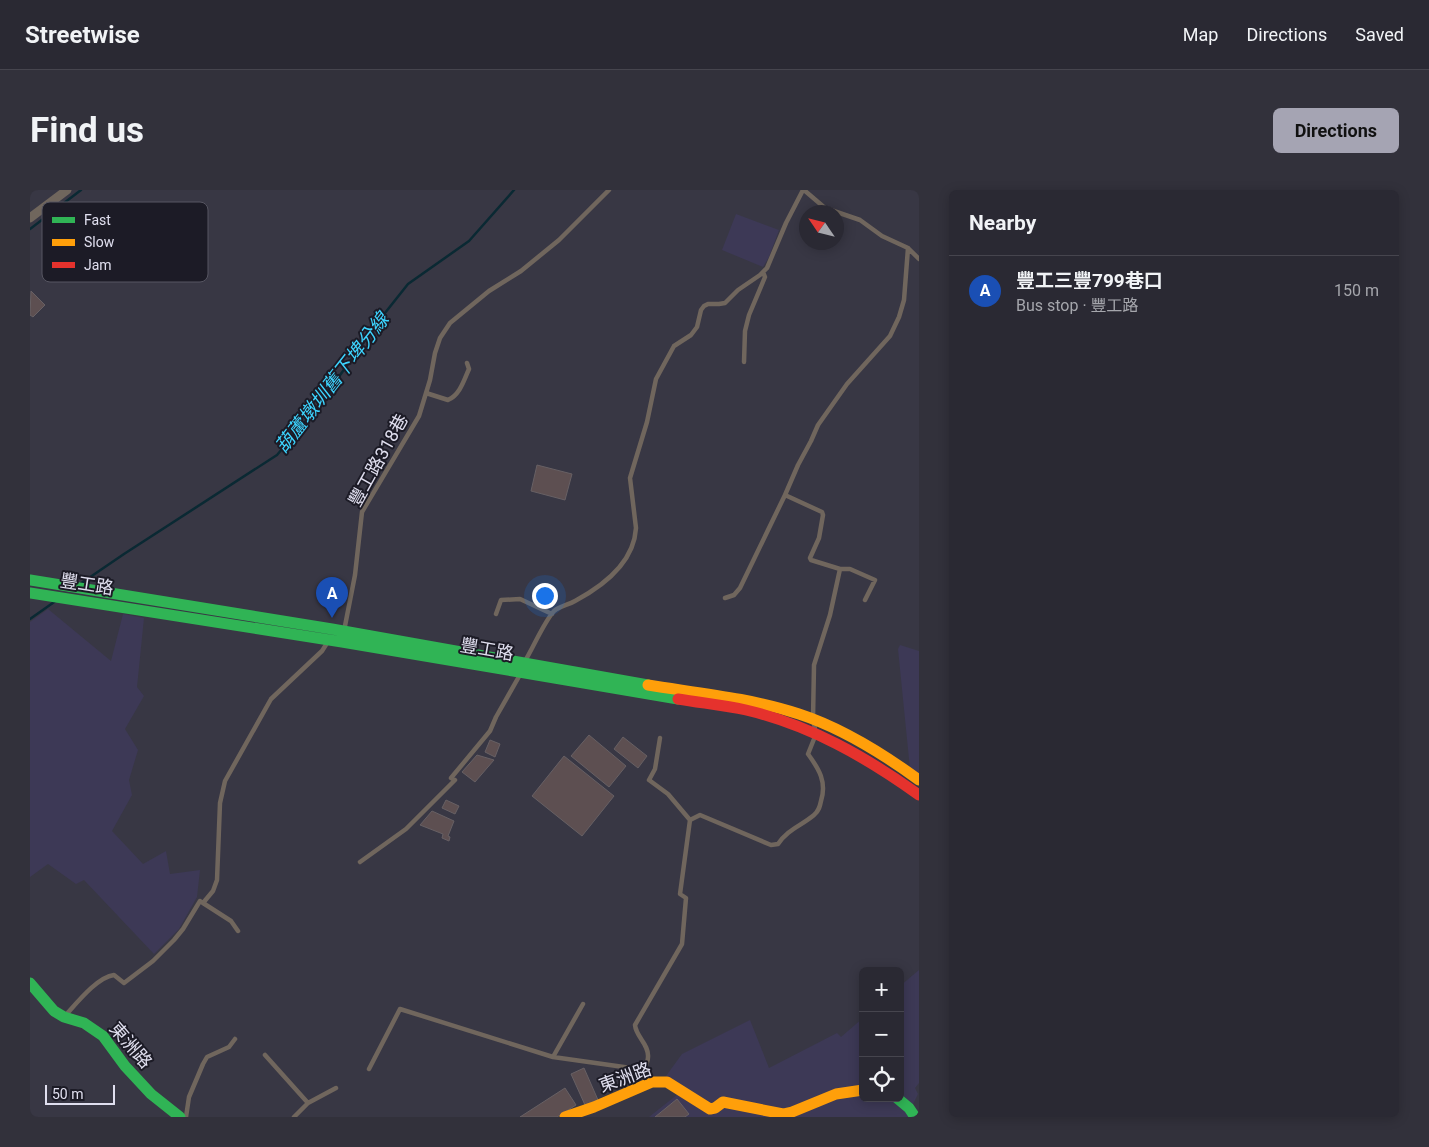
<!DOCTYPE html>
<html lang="en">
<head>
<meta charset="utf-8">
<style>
	:root { --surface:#2a2933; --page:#32313b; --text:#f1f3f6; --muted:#a5a6ac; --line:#46454e; --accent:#a5a4b3 }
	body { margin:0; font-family:Roboto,"Noto Sans TC",sans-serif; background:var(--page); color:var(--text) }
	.controls { position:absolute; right:15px; bottom:15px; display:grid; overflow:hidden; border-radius:8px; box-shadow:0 2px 12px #0003 }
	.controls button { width:45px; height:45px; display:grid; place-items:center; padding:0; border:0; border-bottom:1px solid var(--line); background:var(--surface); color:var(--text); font:25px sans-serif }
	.compass { position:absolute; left:769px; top:15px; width:45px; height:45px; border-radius:50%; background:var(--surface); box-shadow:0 2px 12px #0003; rotate:305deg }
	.scale { position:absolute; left:15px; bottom:12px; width:70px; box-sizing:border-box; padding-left:5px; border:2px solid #e0dfef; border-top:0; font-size:14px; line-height:18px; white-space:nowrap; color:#e0dfef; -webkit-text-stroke:4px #1c1b26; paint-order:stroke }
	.you { position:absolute; left:514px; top:405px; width:18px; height:18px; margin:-12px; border:4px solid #fff; border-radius:50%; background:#1a73e8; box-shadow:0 0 0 8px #1a73e833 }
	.badge { display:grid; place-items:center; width:32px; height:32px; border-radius:50%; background:var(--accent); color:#fff; font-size:16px; font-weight:700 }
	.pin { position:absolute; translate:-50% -41px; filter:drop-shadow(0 1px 2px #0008) }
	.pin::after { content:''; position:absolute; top:26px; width:18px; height:15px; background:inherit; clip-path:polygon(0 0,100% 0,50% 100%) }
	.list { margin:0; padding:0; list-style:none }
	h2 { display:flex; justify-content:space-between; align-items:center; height:65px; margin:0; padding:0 20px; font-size:21px }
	h2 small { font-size:16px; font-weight:400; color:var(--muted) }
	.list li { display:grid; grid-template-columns:32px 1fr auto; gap:15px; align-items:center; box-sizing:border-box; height:70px; padding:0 20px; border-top:1px solid var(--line) }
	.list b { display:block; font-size:19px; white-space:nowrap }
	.list p { margin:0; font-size:16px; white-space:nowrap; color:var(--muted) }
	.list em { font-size:16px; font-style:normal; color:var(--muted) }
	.icon { flex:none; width:28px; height:28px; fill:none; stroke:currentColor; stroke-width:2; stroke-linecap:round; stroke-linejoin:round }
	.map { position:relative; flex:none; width:889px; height:927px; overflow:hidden; border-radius:8px }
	header { display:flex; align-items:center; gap:30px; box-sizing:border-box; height:70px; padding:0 25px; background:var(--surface); border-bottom:1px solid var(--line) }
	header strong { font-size:24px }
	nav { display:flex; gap:28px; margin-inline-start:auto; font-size:18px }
	.intro { display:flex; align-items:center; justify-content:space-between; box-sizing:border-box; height:120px; padding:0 30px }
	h1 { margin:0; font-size:35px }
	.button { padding:12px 22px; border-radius:8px; background:var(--accent); color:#111; font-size:18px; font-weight:700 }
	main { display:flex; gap:30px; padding:0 30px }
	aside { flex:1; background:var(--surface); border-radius:8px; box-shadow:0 2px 12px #0003 }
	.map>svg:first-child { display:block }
	.built { fill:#3d3956 }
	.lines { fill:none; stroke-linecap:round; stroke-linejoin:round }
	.stream { stroke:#0a2933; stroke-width:2.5 }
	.building { fill:#5d4f51; stroke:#676064 }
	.lane { stroke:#70665d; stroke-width:4.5 }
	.street { stroke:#70665d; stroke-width:9 }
	.fast { stroke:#30b455; stroke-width:11 }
	.slow { stroke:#ff9f0a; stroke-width:11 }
	.jam { stroke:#e5322d; stroke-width:11 }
	.labels { text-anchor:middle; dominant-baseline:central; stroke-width:4; stroke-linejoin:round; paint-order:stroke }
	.street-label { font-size:18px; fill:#e0dfef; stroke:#1c1b26 }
	.water-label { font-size:19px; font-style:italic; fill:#3dd5ff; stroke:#1c1b26 }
	.key { fill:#1c1b26; stroke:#575662; stroke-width:1 }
	.key-label { font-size:14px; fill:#e0dfef }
</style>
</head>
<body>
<header>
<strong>Streetwise</strong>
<nav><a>Map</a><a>Directions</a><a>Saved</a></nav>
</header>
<div class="intro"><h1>Find us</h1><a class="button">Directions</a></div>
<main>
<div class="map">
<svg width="889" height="927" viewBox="0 0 889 927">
	<rect width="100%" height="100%" fill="#383744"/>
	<path class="built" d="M706,24L749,40L739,67L733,77L692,60Z
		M18,419L81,471L93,424L114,428L107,497L114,506L95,539L108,560L99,590L102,605L82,641L113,674L136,661L140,684L170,680L167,707L149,739L124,764L54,690L46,694L18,674L0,687V432Z
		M870,455L889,461V585L880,579L868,459Z
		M889,780V893L885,898L888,904L882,916L885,927H619L653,900L636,886L652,864L720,830L739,878L807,843L811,847L833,828V908H870V796Z"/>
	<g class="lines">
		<path class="stream" d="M0,39L51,0
			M50,394L94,364L247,265L285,220L351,128L378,94L439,51L484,0
			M0,429L27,410"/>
	</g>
	<path class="building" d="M1,101L15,115L3,127L0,125Z
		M507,275L542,284L535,310L501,301Z
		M559,545L596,576L579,597L541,566Z
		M593,547L617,566L608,578L584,559Z
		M460,550L470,554L465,567L455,562Z
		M447,565L464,570L445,592L432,582Z
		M534,566L584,606L552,646L502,606Z
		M416,610L429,616L425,624L412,618Z
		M402,621L424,631L418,646L420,647L419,651L412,648L413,644L390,635Z
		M554,878L568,910L555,915L541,884Z
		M535,898L546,915L527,927H490Z
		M647,909L659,924L655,927H625Z"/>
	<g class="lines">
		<path class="lane" d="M774,0L795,18L830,30L852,46L878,58L889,69
			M714,172L715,141L719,125L735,87L733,82
			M396,203L418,210C430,205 434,190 439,179L437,173
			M810,379H820L845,390L835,410
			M695,408L704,405L710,398L755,305
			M466,424L471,410L490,409L522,424
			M314,441L325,385L332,322L389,226L400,190L405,163L410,148L420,133L459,101L491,81L529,50L579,0
			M495,471C503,458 514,432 524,421C530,416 538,415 545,411C573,396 604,373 606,338L600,288L617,232L626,189L644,156L661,145L667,137L671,120L674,116L678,114H689L695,113L708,100L730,85L737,78L756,33L773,0
			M630,548L625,579L619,590L638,604L660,630
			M330,672L376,639L425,590L421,588L460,541L466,527L491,483
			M173,713L201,731L208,741
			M34,827C46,814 67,787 84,785L94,793L123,771L144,750L153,739L170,711L173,713L183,701L187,690L190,613L195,591L241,509L292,461L299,450
			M235,865L278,913
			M523,867L553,814
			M339,879L370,819L523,867L601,878L624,890
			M613,883C615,878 618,872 618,867C619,854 606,847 605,835L652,754L656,708L650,704L660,630L670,625L741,655L748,654C758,639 771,636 784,625C789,621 790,616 791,611C797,592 789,579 778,564L786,544L783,529L784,475L800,425L810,379L781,370L780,368L789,348L793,325L792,322L755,305L768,275L781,251L788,235L817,194L860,146L869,127L874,110L878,58
			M156,927L159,907L173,874L177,867L199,857L205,849
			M264,927L278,913L306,898"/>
		<path class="street" d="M0,28L37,0"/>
		<path class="fast" d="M0,390L302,439L618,495
			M0,403L312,452L648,509
			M0,793L24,821L34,827L54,833L73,846L95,876L121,904L150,927
			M867,908L879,918L885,927"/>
		<path class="slow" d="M618,495C668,503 720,508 769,524C812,538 852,563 889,590
			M535,927L564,917L622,892H637L680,919L685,918L693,912L753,924L762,922L806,904L833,900"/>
		<path class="jam" d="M648,509C671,513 694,515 716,520C780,535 836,567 889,605"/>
	</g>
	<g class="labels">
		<g class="street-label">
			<text transform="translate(348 270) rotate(-61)">豐工路318巷</text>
			<text transform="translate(57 394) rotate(9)">豐工路</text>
			<text transform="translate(457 459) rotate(10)">豐工路</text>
			<text transform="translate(101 855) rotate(49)">東洲路</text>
			<text transform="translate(595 887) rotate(-20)">東洲路</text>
		</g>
		<g class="water-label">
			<text transform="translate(302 193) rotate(-52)">葫蘆墩圳舊下埤分線</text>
		</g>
	</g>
	<rect x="12" y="12" width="166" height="80" rx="8" class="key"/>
	<rect x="22" y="27" width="23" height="6" fill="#30b455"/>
	<rect x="22" y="49" width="23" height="7" fill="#ff9f0a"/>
	<rect x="22" y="72" width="23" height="6" fill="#e5322d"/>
	<g class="key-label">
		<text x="54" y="35">Fast</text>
		<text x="54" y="57">Slow</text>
		<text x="54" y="80">Jam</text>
	</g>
</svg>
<div class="controls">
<button>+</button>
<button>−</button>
<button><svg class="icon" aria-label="locate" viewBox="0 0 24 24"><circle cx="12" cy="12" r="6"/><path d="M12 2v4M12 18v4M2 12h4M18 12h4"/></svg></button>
</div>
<svg class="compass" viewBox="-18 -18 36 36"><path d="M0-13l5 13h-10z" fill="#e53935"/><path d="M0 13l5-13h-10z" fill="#a5a6ac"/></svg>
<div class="scale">50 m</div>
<div class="you"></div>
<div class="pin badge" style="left:302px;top:428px;background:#1a4fb4">A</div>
</div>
<aside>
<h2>Nearby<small></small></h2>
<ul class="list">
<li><span class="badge" style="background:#1a4fb4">A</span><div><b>豐工三豐799巷口</b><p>Bus stop · 豐工路</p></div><em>150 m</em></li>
</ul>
</aside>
</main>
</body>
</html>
